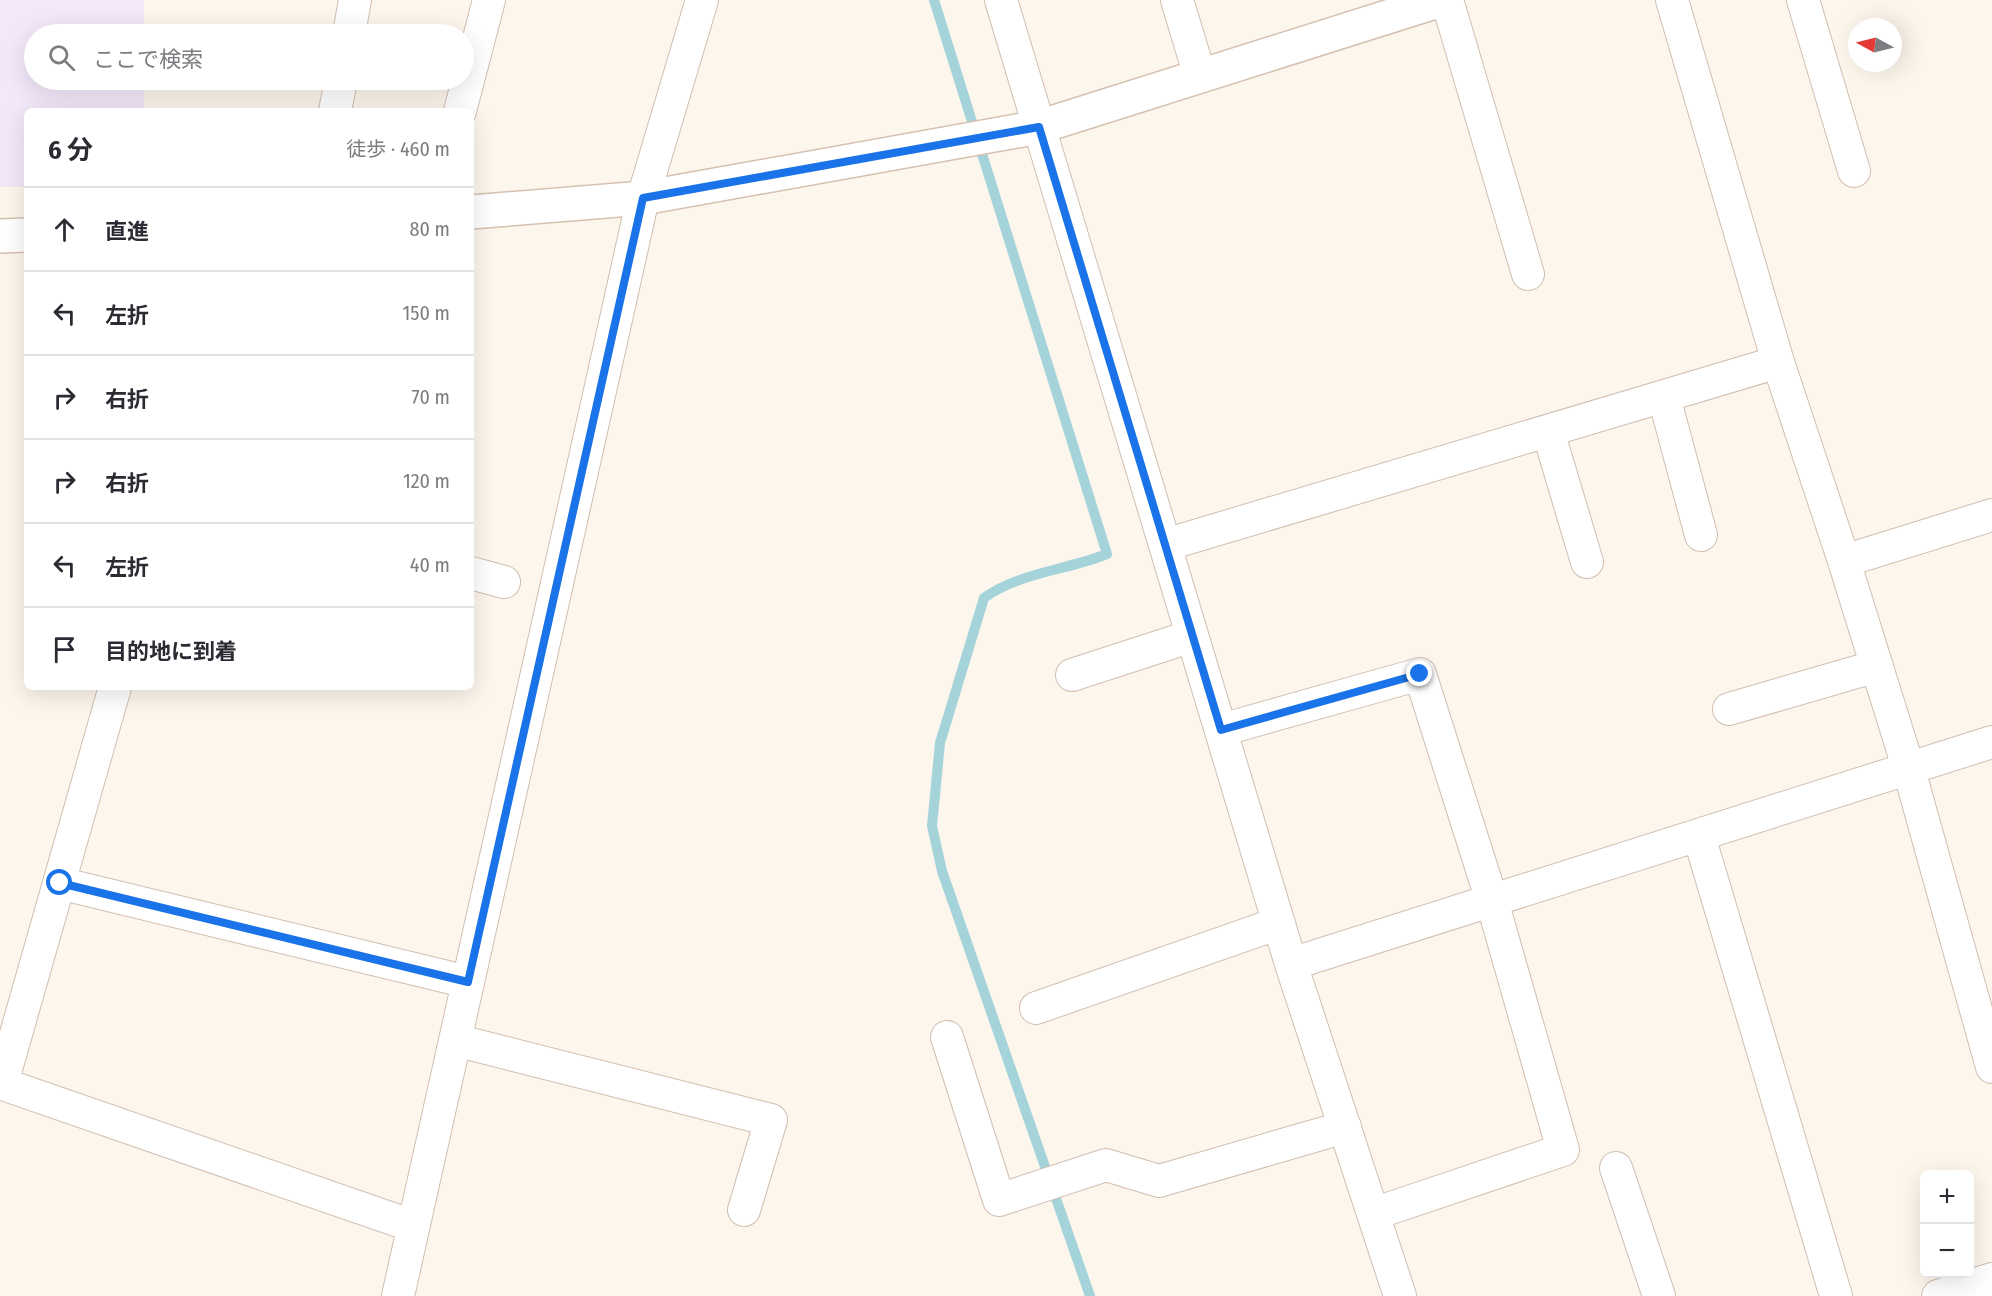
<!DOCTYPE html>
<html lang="ja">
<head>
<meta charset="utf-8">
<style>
	:root { --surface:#fff; --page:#f7f7f7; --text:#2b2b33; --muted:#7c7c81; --line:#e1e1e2 }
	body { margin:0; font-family:"Fira Sans Condensed","Noto Sans JP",sans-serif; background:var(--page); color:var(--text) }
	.controls { position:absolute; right:18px; bottom:18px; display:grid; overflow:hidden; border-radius:9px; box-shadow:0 6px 24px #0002 }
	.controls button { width:54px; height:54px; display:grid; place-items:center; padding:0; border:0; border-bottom:2px solid var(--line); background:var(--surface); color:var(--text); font:30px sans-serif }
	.compass { position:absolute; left:1848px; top:18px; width:54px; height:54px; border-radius:50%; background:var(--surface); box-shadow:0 6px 24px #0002; rotate:277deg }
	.stop { position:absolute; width:18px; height:18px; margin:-14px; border:4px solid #1a73e8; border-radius:50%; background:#fff }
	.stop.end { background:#1a73e8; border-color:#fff; box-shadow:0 2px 6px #0008 }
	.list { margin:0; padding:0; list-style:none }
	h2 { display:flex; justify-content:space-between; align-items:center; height:78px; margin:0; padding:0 24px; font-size:26px }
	h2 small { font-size:20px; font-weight:400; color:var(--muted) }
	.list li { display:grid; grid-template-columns:39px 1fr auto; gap:18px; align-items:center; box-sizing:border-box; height:84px; padding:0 24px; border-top:2px solid var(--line) }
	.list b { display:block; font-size:22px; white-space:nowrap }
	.list em { font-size:20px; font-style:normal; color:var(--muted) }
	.icon { flex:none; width:33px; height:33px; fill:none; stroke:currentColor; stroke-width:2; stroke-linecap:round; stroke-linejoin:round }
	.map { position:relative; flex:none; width:1992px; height:1296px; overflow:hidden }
	.search { position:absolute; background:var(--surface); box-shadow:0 6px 24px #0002; left:24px; top:24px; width:450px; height:66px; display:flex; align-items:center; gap:15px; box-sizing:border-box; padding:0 21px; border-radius:33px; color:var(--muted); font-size:22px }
	.panel { position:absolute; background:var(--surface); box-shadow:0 6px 24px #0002; left:24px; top:108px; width:450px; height:582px; border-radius:9px }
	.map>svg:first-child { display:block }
	.education { fill:#f3e8fa }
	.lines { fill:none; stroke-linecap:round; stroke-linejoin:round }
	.stream { stroke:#a5d3da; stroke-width:10 }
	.street-casing { stroke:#d1beb0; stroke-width:34 }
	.secondary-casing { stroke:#d6c0b0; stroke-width:36 }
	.street { stroke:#fff; stroke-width:32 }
	.secondary { stroke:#fff; stroke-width:33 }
	.route { stroke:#1a73e8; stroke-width:8 }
</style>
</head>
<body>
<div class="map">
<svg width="1992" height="1296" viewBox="0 0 1992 1296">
	<rect width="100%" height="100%" fill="#fdf6ec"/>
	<path class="education" d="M0,0H144V34H34V80H144V111H27V187H0Z"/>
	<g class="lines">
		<path class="stream" d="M934,0L1107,554C1067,570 1018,573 984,598L940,743L932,826L942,871L1090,1296"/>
		<defs>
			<path id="street" d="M1001,0L1291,964L1400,1296
				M1177,0L1200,76
				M1447,0L1528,274
				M1672,0L1778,362L1844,561L1909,770L1992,1067
				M1803,0L1854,171
				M349,34L355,0
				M335,111L341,80
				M460,111L489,0
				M1664,397L1701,535
				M1548,431L1587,562
				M1165,545L1778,362
				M1844,561L1992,515
				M471,573L504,582
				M1072,675L1192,636
				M1729,709L1877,666
				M1221,730L1420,674L1492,901L1563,1150L1373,1214
				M1699,836L1836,1296
				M59,883L468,982
				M1291,964L1992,742
				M1036,1008L1279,923
				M947,1037L999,1200L1106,1165L1159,1181L1345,1127
				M455,1040L771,1120L744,1210
				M0,1083L413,1226
				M2,1083L115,687
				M1616,1168L1659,1296
				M398,1296L643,198L702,0
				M1938,1296L1992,1279"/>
			<path id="secondary" d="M471,212L643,198L1039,127L1441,0
				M0,236L27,235"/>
		</defs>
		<use href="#street" class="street-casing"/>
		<use href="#secondary" class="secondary-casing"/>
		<use href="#street" class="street"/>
		<use href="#secondary" class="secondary"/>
	</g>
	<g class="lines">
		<path class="route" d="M60,883L468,982L643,198L1039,127L1221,730L1420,674"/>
	</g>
</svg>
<div class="controls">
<button>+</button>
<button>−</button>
</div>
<svg class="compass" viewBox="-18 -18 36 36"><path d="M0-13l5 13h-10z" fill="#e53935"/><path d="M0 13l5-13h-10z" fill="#7c7c81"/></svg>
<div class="stop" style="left:60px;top:883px"></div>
<div class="stop end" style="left:1420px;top:674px"></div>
<div class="search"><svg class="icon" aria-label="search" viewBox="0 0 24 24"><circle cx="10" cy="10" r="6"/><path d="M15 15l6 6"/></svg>ここで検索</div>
<section class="panel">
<h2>6 分<small>徒歩 · 460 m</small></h2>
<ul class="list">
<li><svg class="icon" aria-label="ahead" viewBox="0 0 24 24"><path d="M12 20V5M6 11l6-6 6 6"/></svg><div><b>直進</b></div><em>80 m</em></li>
<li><svg class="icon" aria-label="left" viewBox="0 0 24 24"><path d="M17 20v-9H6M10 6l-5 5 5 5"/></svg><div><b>左折</b></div><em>150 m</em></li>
<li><svg class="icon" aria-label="right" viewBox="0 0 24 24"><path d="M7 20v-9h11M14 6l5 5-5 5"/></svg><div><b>右折</b></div><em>70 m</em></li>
<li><svg class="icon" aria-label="right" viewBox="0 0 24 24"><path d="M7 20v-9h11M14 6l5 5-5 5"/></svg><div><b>右折</b></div><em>120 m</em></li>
<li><svg class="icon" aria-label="left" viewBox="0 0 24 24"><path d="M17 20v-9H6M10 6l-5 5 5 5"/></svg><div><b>左折</b></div><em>40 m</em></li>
<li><svg class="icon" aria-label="arrive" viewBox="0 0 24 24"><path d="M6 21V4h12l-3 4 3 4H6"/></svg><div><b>目的地に到着</b></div></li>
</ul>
</section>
</div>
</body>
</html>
